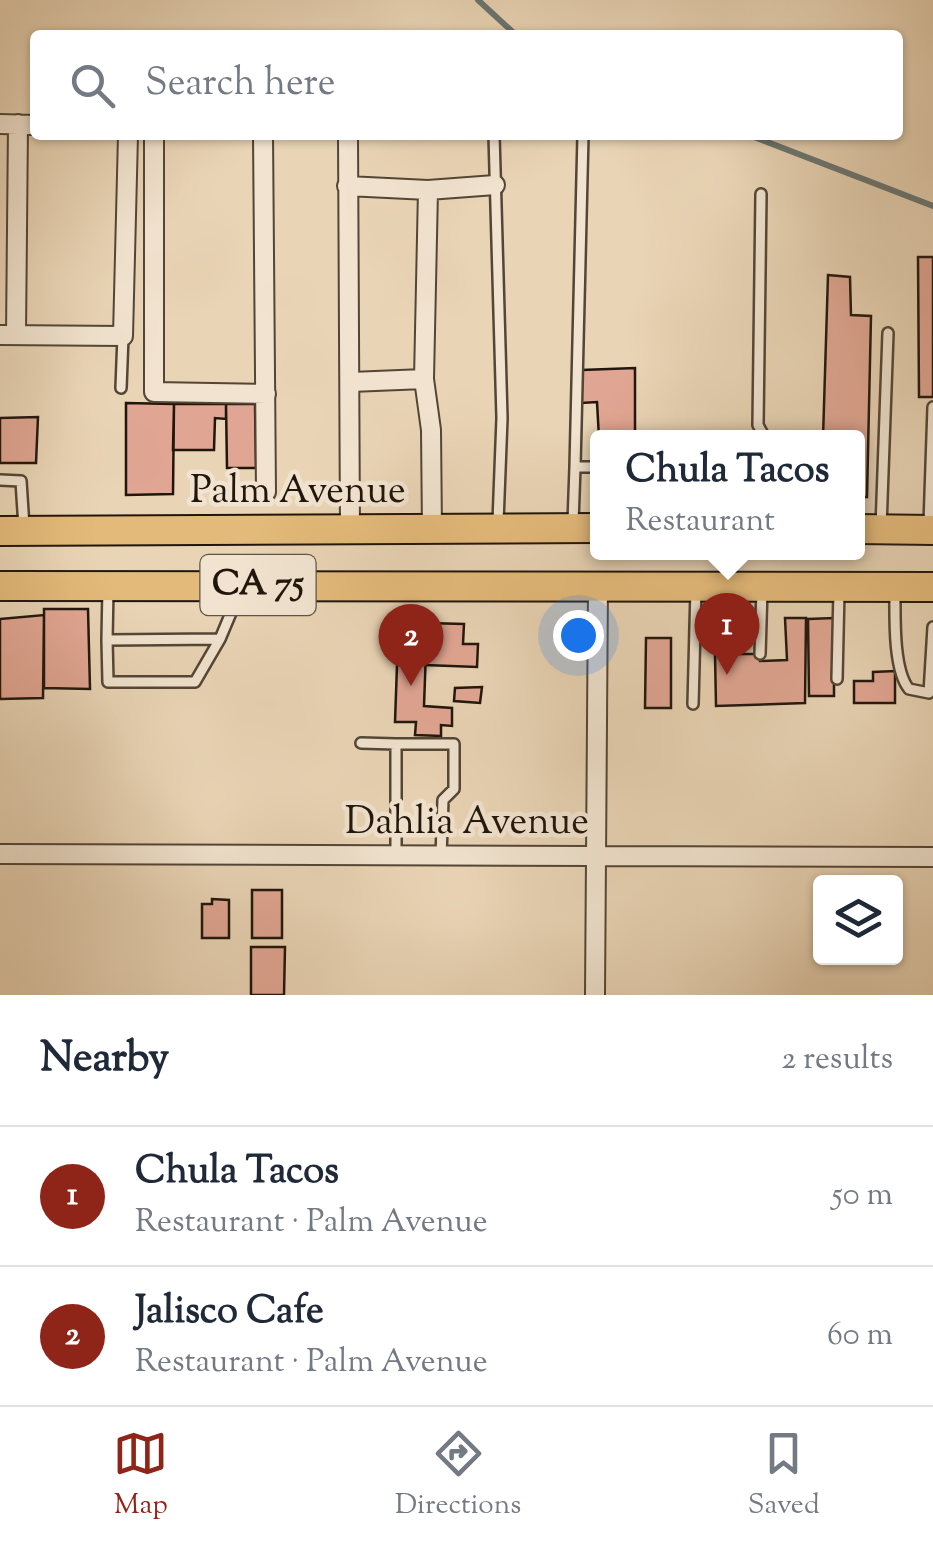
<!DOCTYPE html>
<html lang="en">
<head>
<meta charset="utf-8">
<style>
	:root { --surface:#fff; --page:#f2f2f3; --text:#1f2937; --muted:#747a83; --line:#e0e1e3; --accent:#8f2418 }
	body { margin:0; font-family:"Sorts Mill Goudy",serif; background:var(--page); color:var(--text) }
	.controls { position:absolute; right:30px; bottom:30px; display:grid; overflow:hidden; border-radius:10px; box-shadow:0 2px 8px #0004 }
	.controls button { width:90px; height:90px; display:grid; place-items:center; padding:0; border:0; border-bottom:2px solid var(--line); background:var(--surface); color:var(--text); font:50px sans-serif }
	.you { position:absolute; left:578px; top:635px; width:35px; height:35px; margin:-25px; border:8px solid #fff; border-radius:50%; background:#1a73e8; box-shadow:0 0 0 15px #1a73e833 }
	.badge { display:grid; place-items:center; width:65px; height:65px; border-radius:50%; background:var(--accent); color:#fff; font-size:32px; font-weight:700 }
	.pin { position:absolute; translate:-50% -82px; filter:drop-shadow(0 2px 5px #0008) }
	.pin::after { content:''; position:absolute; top:52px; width:35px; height:30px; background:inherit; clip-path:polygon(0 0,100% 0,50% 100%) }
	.popup { position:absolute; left:590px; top:430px; width:275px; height:130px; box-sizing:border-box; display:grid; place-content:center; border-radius:10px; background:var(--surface); filter:drop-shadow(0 2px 8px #0005); font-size:32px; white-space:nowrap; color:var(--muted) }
	.popup b { font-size:38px; color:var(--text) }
	.popup::after { content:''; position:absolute; left:50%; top:100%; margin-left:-20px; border:20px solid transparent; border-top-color:var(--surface) }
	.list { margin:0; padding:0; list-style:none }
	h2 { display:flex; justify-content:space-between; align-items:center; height:130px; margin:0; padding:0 40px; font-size:42px }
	h2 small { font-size:32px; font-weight:400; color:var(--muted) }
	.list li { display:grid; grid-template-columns:65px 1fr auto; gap:30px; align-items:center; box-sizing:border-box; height:140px; padding:0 40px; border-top:2px solid var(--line) }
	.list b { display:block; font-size:38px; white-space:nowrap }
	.list p { margin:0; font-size:32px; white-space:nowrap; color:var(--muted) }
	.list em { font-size:32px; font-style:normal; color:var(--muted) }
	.icon { flex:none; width:55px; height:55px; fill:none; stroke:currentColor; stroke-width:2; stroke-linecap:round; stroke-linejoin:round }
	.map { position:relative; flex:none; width:933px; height:995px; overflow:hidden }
	.search { position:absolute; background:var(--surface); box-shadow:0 2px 8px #0004; left:30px; right:30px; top:30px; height:110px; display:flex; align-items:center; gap:25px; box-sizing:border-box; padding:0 35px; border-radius:10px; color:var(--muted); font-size:38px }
	.sheet { height:410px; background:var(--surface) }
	nav { display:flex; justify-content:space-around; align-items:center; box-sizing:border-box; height:140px; border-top:2px solid var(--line); background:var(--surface); font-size:28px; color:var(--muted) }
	nav a { display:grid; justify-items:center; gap:5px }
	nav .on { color:var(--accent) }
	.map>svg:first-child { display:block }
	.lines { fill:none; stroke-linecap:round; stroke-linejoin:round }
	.stream { stroke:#6a7672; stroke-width:6 }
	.building { fill:#e1a693; stroke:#21160c; stroke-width:2.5 }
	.service-casing { stroke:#534636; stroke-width:14 }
	.minor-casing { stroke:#534636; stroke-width:22 }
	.trunk-casing { stroke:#21160c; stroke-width:32 }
	.service { stroke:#f1e3cf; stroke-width:9 }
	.minor { stroke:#f1e3cf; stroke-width:18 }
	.trunk { stroke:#e4ba7a; stroke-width:28 }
	.labels { text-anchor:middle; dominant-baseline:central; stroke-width:9; stroke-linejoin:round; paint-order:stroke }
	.shield { fill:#f1e3cf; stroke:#5f5446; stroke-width:2.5 }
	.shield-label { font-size:35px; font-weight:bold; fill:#21160c }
	.street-label { font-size:38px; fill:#21160c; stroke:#f1e3cf }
</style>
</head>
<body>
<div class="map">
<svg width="933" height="995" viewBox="0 0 933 995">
	<rect width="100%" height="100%" fill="#e9d4b5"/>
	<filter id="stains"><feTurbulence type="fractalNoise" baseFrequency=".002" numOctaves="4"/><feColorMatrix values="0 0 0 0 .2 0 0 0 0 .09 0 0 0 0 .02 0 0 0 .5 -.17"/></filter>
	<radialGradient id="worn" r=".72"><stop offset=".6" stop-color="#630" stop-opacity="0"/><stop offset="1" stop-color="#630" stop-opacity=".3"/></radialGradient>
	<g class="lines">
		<path class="stream" d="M478,0L516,35
			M749,135L933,206"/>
	</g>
	<path class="building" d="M918,257H933V397H919Z
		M828,275L850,277L851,315L871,316L867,497H857V438H823Z
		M635,368V438H599L597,402L581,403L582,370Z
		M126,403L174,404L173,494L126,495Z
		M174,404H226V419L215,418L214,450H173Z
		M226,404H255L256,468H227Z
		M38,417L36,463H0V418Z
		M44,609H88L90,689L44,688Z
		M44,615L43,698L0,699V619Z
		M785,618H806L805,703L716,706L715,654H759L760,661L787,660Z
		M834,618V696H809L808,619Z
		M407,622L427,623L424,706L452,708V726L441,725V736L415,735L416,722H395L398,637L407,638Z
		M427,623L464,624L463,644H478L477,667L425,665Z
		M646,638H671V708H645Z
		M895,671V703H854V681H873V672Z
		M482,687L480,703L454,701L455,688Z
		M252,890H282V938H252Z
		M212,899L229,900V938H202V904H212Z
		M251,947H285L284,995H251Z"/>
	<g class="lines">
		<defs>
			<path id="service" d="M494,135L502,418L498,522
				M761,194L758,425L765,438
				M121,388L123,336
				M575,467L583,135
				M0,480L21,481L24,527
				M573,523L575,467H597
				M929,524L933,407
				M881,527L888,333
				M108,588L107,640L220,639L241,589
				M895,590C895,616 893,670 909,689L929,693L933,627
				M107,640L108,682H195L220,639
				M760,654L762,589
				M837,679L839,590
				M693,704L696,589
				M361,743L396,744
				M396,856V744H454V789L443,800L441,856"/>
			<path id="minor" d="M0,124L35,125
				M154,135V392L266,394
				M263,135L266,492
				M348,135L350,531
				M347,186L428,190L495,185
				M428,190L424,379L431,430L432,530
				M0,335L123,336L128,135
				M16,335L18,124
				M351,382L424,379
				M0,854L933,857
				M595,995L598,586"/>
			<path id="trunk" d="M857,529L933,530
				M0,531L597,528
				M0,586L933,587"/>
		</defs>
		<use href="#service" class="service-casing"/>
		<use href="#minor" class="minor-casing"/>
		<use href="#trunk" class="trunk-casing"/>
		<use href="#service" class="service"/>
		<use href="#minor" class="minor"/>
		<use href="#trunk" class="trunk"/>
	</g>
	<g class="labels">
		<rect class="shield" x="200.5" y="555" width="115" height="60" rx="8"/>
		<g class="shield-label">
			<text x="258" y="585">CA 75</text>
		</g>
		<g class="street-label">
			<text x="298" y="493">Palm Avenue</text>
			<text x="467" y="824">Dahlia Avenue</text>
		</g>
	</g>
	<rect width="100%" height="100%" filter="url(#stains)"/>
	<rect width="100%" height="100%" fill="url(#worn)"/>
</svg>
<div class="controls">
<button><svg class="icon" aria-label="layers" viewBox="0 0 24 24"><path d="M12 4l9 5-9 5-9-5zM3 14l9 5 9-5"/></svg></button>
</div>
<div class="you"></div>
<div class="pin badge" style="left:727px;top:675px">1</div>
<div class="popup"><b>Chula Tacos</b>Restaurant</div>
<div class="pin badge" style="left:411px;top:686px">2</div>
<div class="search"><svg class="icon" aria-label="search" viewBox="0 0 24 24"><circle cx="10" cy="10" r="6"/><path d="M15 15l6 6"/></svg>Search here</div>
</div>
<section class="sheet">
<h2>Nearby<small>2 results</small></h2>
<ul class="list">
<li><span class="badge">1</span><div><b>Chula Tacos</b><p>Restaurant · Palm Avenue</p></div><em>50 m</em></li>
<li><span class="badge">2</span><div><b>Jalisco Cafe</b><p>Restaurant · Palm Avenue</p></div><em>60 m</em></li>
</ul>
</section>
<nav>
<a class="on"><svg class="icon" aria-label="map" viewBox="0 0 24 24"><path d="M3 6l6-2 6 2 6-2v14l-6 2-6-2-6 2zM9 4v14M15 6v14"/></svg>Map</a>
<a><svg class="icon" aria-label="directions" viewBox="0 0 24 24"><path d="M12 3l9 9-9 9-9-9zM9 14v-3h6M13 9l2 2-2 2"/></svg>Directions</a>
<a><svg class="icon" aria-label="saved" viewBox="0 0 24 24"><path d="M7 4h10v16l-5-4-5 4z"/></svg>Saved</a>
</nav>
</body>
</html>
